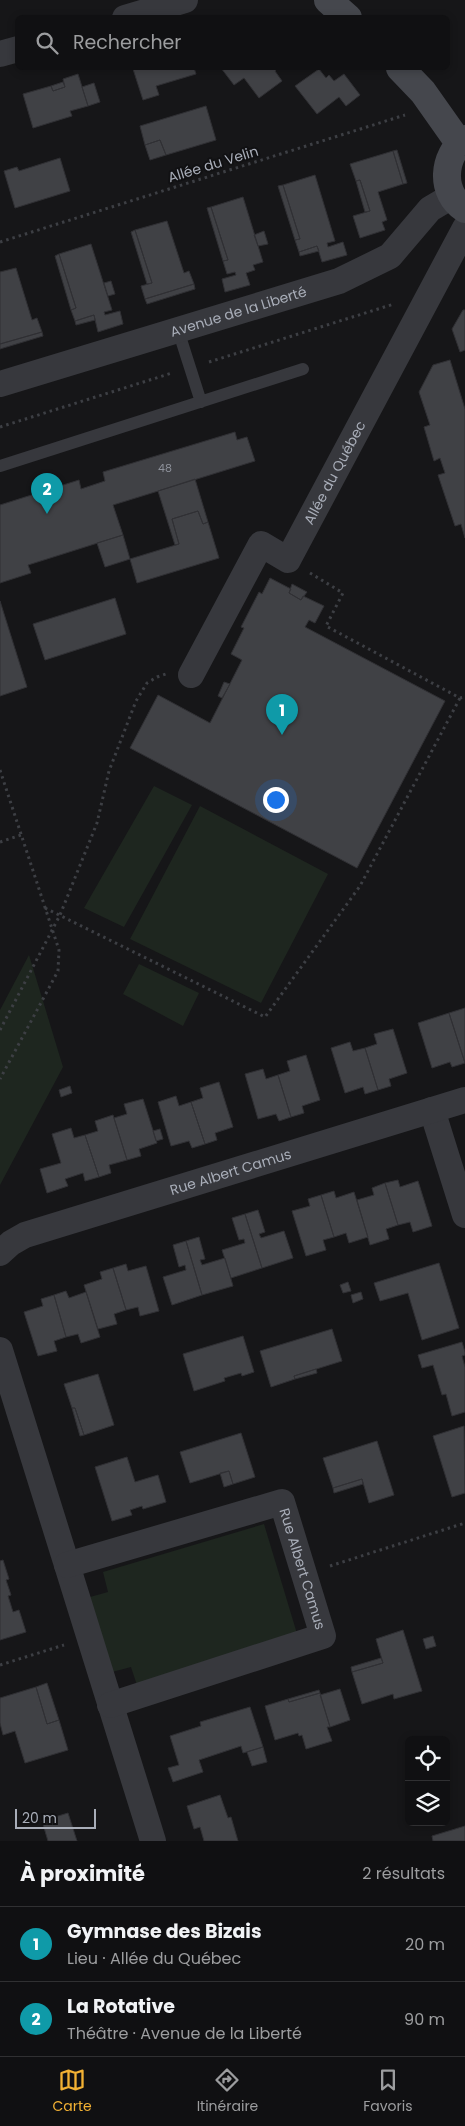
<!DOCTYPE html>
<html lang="fr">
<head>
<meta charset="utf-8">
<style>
	:root { --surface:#101012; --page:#1e1e20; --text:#f1f3f6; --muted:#9c9d9f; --line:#303032; --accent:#f2b134 }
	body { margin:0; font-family:Poppins,sans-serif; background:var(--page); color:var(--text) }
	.controls { position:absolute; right:15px; bottom:15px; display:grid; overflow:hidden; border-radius:8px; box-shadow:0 2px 8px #0003 }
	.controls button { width:45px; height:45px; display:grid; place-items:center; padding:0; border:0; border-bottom:1px solid var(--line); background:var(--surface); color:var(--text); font:25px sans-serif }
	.scale { position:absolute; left:15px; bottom:12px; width:81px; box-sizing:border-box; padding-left:5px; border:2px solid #a8adb8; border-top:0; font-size:14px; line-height:18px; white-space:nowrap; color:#a8adb8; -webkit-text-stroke:4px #111113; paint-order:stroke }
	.you { position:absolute; left:275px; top:799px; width:18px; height:18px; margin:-12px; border:4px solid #fff; border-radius:50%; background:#1a73e8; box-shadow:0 0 0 8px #1a73e833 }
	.badge { display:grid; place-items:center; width:32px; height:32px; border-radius:50%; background:var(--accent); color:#fff; font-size:16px; font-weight:700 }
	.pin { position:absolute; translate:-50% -41px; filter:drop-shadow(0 1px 2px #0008) }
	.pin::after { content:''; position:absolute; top:26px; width:18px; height:15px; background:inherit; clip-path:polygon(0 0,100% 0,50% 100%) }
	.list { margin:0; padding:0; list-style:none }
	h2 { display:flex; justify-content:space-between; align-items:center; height:65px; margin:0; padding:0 20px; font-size:21px }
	h2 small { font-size:16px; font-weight:400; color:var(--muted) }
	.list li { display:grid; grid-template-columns:32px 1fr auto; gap:15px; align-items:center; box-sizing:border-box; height:75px; padding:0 20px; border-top:1px solid var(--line) }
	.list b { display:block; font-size:19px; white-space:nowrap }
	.list p { margin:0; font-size:16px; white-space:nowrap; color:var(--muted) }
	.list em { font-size:16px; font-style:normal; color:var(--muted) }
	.icon { flex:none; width:28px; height:28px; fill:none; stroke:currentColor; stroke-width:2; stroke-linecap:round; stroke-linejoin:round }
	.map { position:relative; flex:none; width:465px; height:1841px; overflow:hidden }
	.search { position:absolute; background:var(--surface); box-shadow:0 2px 8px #0003; left:15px; right:15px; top:15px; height:55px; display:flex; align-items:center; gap:12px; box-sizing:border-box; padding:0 18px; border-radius:8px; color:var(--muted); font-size:19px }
	.sheet { height:215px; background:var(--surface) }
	nav { display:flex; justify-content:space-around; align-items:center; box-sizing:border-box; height:70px; border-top:1px solid var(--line); background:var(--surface); font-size:14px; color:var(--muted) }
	nav a { display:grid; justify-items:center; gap:2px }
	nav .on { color:var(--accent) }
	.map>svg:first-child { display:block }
	.green { fill:#1e261f }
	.building { fill:#404145; stroke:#303034 }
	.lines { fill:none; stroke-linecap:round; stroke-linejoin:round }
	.path { stroke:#3d3f44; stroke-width:3; stroke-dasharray:2.5 4; stroke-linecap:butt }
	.lane { stroke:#37383d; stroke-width:12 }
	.street { stroke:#37383d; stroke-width:26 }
	.secondary { stroke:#45474d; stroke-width:28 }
	.labels { text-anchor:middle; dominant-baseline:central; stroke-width:4; stroke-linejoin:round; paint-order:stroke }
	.number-label { font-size:11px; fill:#8e929b }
	.street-label { font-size:14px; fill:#a8adb8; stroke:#111113 }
</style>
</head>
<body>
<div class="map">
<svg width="465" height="1841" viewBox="0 0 465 1841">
	<rect width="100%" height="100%" fill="#161618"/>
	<path class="green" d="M154,786L192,805L124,927L84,908Z
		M200,806L328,874L261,1003L130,939Z
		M29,955L63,1067L0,1185V1010Z
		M139,964L199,993L183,1026L123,994Z
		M264,1524L298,1637L137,1685L131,1667L112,1672L90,1597L108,1592L103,1572Z"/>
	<path class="building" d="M138,68H194L196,74L156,86L159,95L143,100L133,69Z
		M221,68H278L275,71L282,81L259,98L244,78L234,85Z
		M319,69L326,78L329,75L334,81L344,74L360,95L346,106L339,97L317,114L295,86Z
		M78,74L88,106L70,111L72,116L33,128L23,94L51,86L53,91L65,87L63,79Z
		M63,82L65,87L53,91L51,86Z
		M94,83L100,102L88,106L82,87Z
		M206,106L216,140L166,155L160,140L145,145L140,126Z
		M160,140L166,155L150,160L145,145Z
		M397,150L407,183L403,184L393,151Z
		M393,151L403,184L378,192L387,220L382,222L385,230L360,238L353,216L370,211L360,180L356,181L350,164Z
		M60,158L70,191L15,208L4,171L17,167L19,171Z
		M315,175L335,241L327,243L328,247L343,242L347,255L322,262L317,246L299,252L295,240L300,239L283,185Z
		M360,180L370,211L365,212L356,181Z
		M283,185L300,239L295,240L278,186Z
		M243,197L263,262L253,265L255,270L246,273L250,285L225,292L222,279L236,275L235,272L227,274L223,261L228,260L211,207Z
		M211,207L228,260L223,261L207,208Z
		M167,221L184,273L189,271L194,284L145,299L141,286L152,283L135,230Z
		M135,230L152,283L147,284L131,232Z
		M264,231L268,244L258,246L254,235Z
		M91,244L112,310L104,312L105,315L120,311L123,324L98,332L94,315L75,321L71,310L76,308L59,254Z
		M317,246L319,251L300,256L299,252Z
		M59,254L76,308L71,310L55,256Z
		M16,268L32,320L37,318L42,332L0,344V272Z
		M111,281L115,294L108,296L104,283Z
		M194,284L195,289L147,304L145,299Z
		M463,310H465V350L460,352L452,329Z
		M94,315L95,320L76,325L75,321Z
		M42,332L43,336L0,349V344Z
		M450,360L465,409V538L461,524L455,526L438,475L445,473L440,458L434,461L424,427L430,425L419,392L433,365Z
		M235,432L237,440L247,437L255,461L113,505L123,535L28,565L31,573L0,583V505L79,480L81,489L105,481L103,472Z
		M195,479L208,522L203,524L198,511L172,519L179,544L175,545L158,491Z
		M198,511L203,524L208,522L219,558L137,583L130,559L179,544L172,519Z
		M123,535L130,559L105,567L97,543Z
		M270,578L291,589L289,593L301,600L303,596L324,606L315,623L309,620L305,627L445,701L357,868L130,748L158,695L210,723L242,660L231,654L244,628L241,627L259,592L262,594Z
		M292,584L307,592L301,600L289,593Z
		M115,598L126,634L45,660L33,624Z
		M0,601L27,687L0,696Z
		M224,682L230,684L222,698L218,696Z
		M465,1008V1063L449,1013Z
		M449,1013L465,1063L452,1067L450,1062L432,1068L418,1023Z
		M393,1029L407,1073L389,1079L391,1086L378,1090L365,1048L377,1044L374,1034Z
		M350,1042L353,1051L365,1048L378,1090L365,1094L363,1087L345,1093L331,1048Z
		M306,1055L320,1100L302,1106L304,1113L291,1117L278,1075L290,1071L287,1061Z
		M263,1069L266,1079L278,1075L291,1117L279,1121L276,1114L258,1119L245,1074Z
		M219,1082L233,1127L215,1133L217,1140L205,1144L191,1102L203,1098L200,1088Z
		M70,1086L72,1093L61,1097L59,1090Z
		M176,1096L179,1106L191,1102L205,1144L192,1148L189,1141L171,1146L158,1102Z
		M143,1099L157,1143L139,1149L141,1156L127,1160L114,1118L127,1114L124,1104Z
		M113,1115L127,1160L109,1165L111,1173L99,1177L85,1135L98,1131L95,1121Z
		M71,1128L74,1138L85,1135L99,1177L85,1181L83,1173L65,1179L68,1186L47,1193L40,1169L61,1163L52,1134Z
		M160,1129L163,1139L156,1141L153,1131Z
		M398,1180L400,1187L418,1181L432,1226L413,1232L410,1222L398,1225L385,1183Z
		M385,1183L398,1225L386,1229L389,1239L370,1245L357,1200L374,1195L372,1188Z
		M334,1191L336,1198L354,1192L368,1237L349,1243L346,1233L334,1237L321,1195Z
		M321,1195L334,1237L323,1240L326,1250L306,1256L292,1211L310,1206L308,1199Z
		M258,1210L265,1232L259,1234L261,1238L284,1231L293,1258L262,1268L245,1214Z
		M245,1214L262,1268L231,1278L222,1250L245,1243L244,1239L239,1240L232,1218Z
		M199,1237L205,1259L200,1260L202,1265L225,1258L233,1286L202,1295L186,1241Z
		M186,1241L202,1295L172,1305L163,1277L186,1270L185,1265L179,1267L173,1245Z
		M439,1263L459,1328L422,1340L408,1293L380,1301L374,1283Z
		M126,1264L128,1271L146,1266L159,1311L140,1316L138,1307L126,1310L113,1268Z
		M113,1268L126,1310L114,1314L117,1324L98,1329L84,1285L102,1279L100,1272Z
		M348,1282L351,1291L343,1293L340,1285Z
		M66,1291L69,1298L86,1292L100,1337L81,1343L78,1334L66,1337L54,1295Z
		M361,1292L363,1299L353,1303L351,1295Z
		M54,1295L66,1337L54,1341L57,1351L38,1356L24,1312L43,1306L41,1299Z
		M332,1329L342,1361L294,1376L295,1379L271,1387L260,1351Z
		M243,1336L254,1372L242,1376L241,1373L224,1378L225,1381L194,1391L183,1354Z
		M462,1342L465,1352V1355L462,1356L465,1367V1412L452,1416L446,1394L442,1395L433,1365L422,1368L418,1355Z
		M316,1369L317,1373L295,1379L294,1376Z
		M98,1374L114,1425L84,1435L75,1408H72L64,1384Z
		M72,1408H75L84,1435L80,1436Z
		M464,1426L465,1493L452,1497L433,1436Z
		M241,1433L255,1477L233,1484L229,1471L190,1483L180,1452Z
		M377,1441L394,1495L369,1503L362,1479L333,1488L323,1458Z
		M127,1457L135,1482L158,1475L166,1502L143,1509L142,1506L130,1510L132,1515L112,1521L95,1467Z
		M229,1471L233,1484L224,1487L220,1473Z
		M362,1479L363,1484L334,1493L333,1488Z
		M3,1560L9,1579L6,1580L11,1595L8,1596L13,1612L19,1610L26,1632L0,1640V1561Z
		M403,1630L422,1691L394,1699L393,1694L362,1704L352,1672L383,1663L376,1639Z
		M433,1636L436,1646L426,1649L423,1639Z
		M381,1658L383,1663L352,1672L351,1667Z
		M47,1683L59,1720L47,1724L36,1687Z
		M36,1687L47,1724L59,1720L68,1750L25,1763L15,1731L3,1735L0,1723V1698Z
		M340,1689L350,1720L330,1727L320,1695Z
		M319,1690L320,1693L289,1702L288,1699Z
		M320,1693L330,1727H327L332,1741L306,1749L302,1735L299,1736L298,1733L275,1740L265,1706L288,1699L289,1702Z
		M250,1707L263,1747L243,1753L241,1746L199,1760L203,1772L173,1782L168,1768L179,1765L170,1736L201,1726L200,1722Z
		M263,1747L267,1762L252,1766L247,1752Z
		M220,1795L228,1818L231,1817L238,1841H204L200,1827L194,1829L187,1806Z
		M68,1813L77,1841H48L42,1821Z
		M465,1826V1841H433L432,1836Z"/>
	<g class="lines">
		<path class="path" d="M0,242L405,115
			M209,362L394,304
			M0,427L172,373
			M310,573L343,593L326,626L460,698L465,697
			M0,770L59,950L58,971L0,1079
			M0,842L21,835
			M45,908L265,1017L360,886L460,698
			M0,1030L60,915L97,823L109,771L136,701L147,683L157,677L166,674
			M330,1566L465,1523
			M0,1665L64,1645"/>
		<path class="lane" d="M178,330L201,402
			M0,466L303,369"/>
		<g class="street">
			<path d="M125,18L185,0"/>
			<path d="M0,54L18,49"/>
			<path id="s1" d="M0,384L339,281L390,256L430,209L452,196"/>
			<path id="s2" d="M191,675L261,544L288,560L465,228"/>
			<path d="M432,1110L465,1215"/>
			<path id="s3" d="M0,1253L11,1243L25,1235L465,1100"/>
			<path d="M0,1350L153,1841"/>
			<path id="s4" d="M67,1565L282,1502L323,1636L110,1705"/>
		</g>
		<path class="secondary" d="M328,0L348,18
			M400,68L423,92L459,143
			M465,139C443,156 439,192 465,209"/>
	</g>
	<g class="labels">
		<g class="number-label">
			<text x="165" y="468">48</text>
		</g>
		<g class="street-label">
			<text transform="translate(213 164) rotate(-17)">Allée du Velin</text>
			<text stroke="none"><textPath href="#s1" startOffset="249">Avenue de la Liberté</textPath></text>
			<text stroke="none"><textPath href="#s2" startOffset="279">Allée du Québec</textPath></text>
			<text stroke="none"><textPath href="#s3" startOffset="246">Rue Albert Camus</textPath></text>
			<text stroke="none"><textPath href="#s4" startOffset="294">Rue Albert Camus</textPath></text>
		</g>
	</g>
</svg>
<div class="controls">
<button><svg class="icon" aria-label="locate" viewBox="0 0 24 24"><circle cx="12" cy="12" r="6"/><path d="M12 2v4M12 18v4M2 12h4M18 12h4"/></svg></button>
<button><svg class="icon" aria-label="layers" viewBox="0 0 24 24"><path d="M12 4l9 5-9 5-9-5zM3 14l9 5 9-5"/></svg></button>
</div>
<div class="scale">20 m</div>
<div class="you"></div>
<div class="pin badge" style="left:282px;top:735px;background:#0f9aa8">1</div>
<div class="pin badge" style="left:47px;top:514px;background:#0f9aa8">2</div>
<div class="search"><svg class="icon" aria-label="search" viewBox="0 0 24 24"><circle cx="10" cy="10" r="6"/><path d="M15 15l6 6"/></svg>Rechercher</div>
</div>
<section class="sheet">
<h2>À proximité<small>2 résultats</small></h2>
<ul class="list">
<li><span class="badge" style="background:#0f9aa8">1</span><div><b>Gymnase des Bizais</b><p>Lieu · Allée du Québec</p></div><em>20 m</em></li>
<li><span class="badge" style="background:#0f9aa8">2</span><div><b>La Rotative</b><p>Théâtre · Avenue de la Liberté</p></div><em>90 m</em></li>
</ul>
</section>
<nav>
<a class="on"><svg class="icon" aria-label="map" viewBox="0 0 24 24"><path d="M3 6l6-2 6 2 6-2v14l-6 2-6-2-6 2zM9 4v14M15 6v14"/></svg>Carte</a>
<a><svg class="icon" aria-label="directions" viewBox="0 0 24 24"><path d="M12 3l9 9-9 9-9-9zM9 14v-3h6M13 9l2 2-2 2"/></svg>Itinéraire</a>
<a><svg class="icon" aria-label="saved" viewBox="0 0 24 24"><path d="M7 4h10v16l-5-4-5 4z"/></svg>Favoris</a>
</nav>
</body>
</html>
